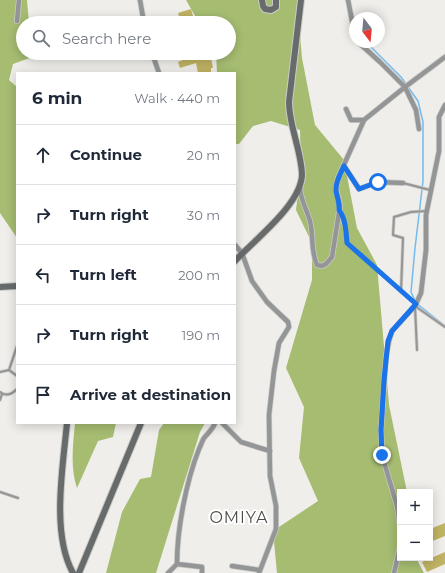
<!DOCTYPE html>
<html lang="en">
<head>
<meta charset="utf-8">
<style>
	:root { --surface:#fff; --page:#f2f2f3; --text:#1f2937; --muted:#747a83; --line:#e0e1e3 }
	body { margin:0; font-family:Montserrat,sans-serif; background:var(--page); color:var(--text) }
	.controls { position:absolute; right:12px; bottom:12px; display:grid; overflow:hidden; border-radius:0px; box-shadow:0 2px 10px #0003 }
	.controls button { width:36px; height:36px; display:grid; place-items:center; padding:0; border:0; border-bottom:1px solid var(--line); background:var(--surface); color:var(--text); font:20px sans-serif }
	.compass { position:absolute; left:349px; top:12px; width:36px; height:36px; border-radius:50%; background:var(--surface); box-shadow:0 2px 10px #0003; rotate:164deg }
	.stop { position:absolute; width:12px; height:12px; margin:-9px; border:3px solid #1a73e8; border-radius:50%; background:#fff }
	.stop.end { background:#1a73e8; border-color:#fff; box-shadow:0 1px 4px #0008 }
	.list { margin:0; padding:0; list-style:none }
	h2 { display:flex; justify-content:space-between; align-items:center; height:52px; margin:0; padding:0 16px; font-size:17px }
	h2 small { font-size:13px; font-weight:400; color:var(--muted) }
	.list li { display:grid; grid-template-columns:26px 1fr auto; gap:12px; align-items:center; box-sizing:border-box; height:60px; padding:0 16px; border-top:1px solid var(--line) }
	.list b { display:block; font-size:15px; white-space:nowrap }
	.list em { font-size:13px; font-style:normal; color:var(--muted) }
	.icon { flex:none; width:22px; height:22px; fill:none; stroke:currentColor; stroke-width:2; stroke-linecap:round; stroke-linejoin:round }
	.map { position:relative; flex:none; width:445px; height:573px; overflow:hidden }
	.search { position:absolute; background:var(--surface); box-shadow:0 2px 10px #0003; left:16px; top:16px; width:220px; height:44px; display:flex; align-items:center; gap:10px; box-sizing:border-box; padding:0 14px; border-radius:22px; color:var(--muted); font-size:15px }
	.panel { position:absolute; background:var(--surface); box-shadow:0 2px 10px #0003; left:16px; top:72px; width:220px; height:352px; border-radius:0px }
	.map>svg:first-child { display:block }
	.forest { fill:#a5bc71 }
	.lines { fill:none; stroke-linecap:round; stroke-linejoin:round }
	.stream { stroke:#74baee; stroke-width:1.5 }
	.building { fill:#c0b363 }
	.lane-casing { stroke:#cccbc7; stroke-width:3.5 }
	.street-casing { stroke:#cccbc7; stroke-width:6 }
	.secondary-casing { stroke:#cccbc7; stroke-width:8 }
	.lane { stroke:#939596; stroke-width:2 }
	.street { stroke:#939596; stroke-width:4.5 }
	.secondary { stroke:#686b6c; stroke-width:6 }
	.route { stroke:#1a73e8; stroke-width:5 }
	.labels { text-anchor:middle; dominant-baseline:central; stroke-width:4; stroke-linejoin:round; paint-order:stroke }
	.quarter-label { font-size:16px; letter-spacing:1px; fill:#4c4b48; stroke:#fff }
</style>
</head>
<body>
<div class="map">
<svg width="445" height="573" viewBox="0 0 445 573">
	<rect width="100%" height="100%" fill="#efeeea"/>
	<path class="forest" d="M0,0H27L29,23H23V53H35V56L13,64L9,80L17,87V238L0,213Z
		M186,0H297L302,58L315,125L344,160L357,228L377,265L389,405L407,492H400V558H416L424,573H277L273,531L318,501L299,458L304,407L286,368L312,280V243L296,210L301,169L300,130L271,121L253,126L239,144H235V73H217L216,53H229V23H199Z
		M75,423H116L113,437L98,441L77,488C70,467 73,445 75,423Z
		M164,423H205L200,432L156,573H106L122,512L140,479L151,477L159,430Z"/>
	<g class="lines">
		<path class="stream" d="M366,42L401,77L406,84
			M408,87L418,101L423,122V181L415,248L411,292L416,303L445,326"/>
	</g>
	<path class="building" d="M191,9L195,23H181L178,13Z
		M204,53H210L213,68H211V73H198L196,63L180,68L178,62L192,56Z
		M445,523V536L430,542V529Z
		M445,552V564L427,572L422,562Z"/>
	<g class="lines">
		<defs>
			<path id="lane" d="M403,183L430,190
				M340,212L345,229L347,243L415,303
				M401,292L403,238L393,235L394,217L411,212L426,211
				M415,306L445,327
				M415,307L417,350
				M9,370L17,346
				M0,372L9,370L17,376
				M0,392C6,397 12,394 17,389
				M0,400L2,394
				M0,492L18,498"/>
			<path id="street" d="M140,0L144,23
				M348,0L355,36
				M17,21L19,0
				M358,42L380,62L405,87L416,110L419,129
				M152,53L159,73
				M346,109L351,120H364L405,87L445,57
				M344,166L359,189L378,182L403,183
				M300,187C300,199 307,210 310,221C314,237 310,249 317,265L322,266L326,264L332,257L340,206L336,189L338,178L364,120
				M235,245L242,253L252,281L267,302L288,322L289,327L279,343L274,371L269,415L270,476L276,506V529L259,573
				M222,423L241,442L270,451
				M400,526L397,506L382,455L381,430L386,356L389,341L392,331L415,306L421,293L426,250V215L439,151V117L445,105
				M177,564L202,567V573
				M232,566L259,570
				M168,573L177,564C177,529 186,482 199,449C201,445 202,441 204,438C208,433 213,429 215,423
				M394,573L400,547"/>
			<path id="secondary" d="M262,0L263,6L265,9L271,10L276,7V0
				M235,261C254,240 302,204 302,174C301,149 289,126 289,102L301,0
				M0,287L17,286
				M67,423C63,466 51,534 73,573
				M79,573L141,423"/>
		</defs>
		<use href="#lane" class="lane-casing"/>
		<use href="#street" class="street-casing"/>
		<use href="#secondary" class="secondary-casing"/>
		<use href="#lane" class="lane"/>
		<use href="#street" class="street"/>
		<use href="#secondary" class="secondary"/>
	</g>
	<g class="lines">
		<path class="route" d="M378,182L359,189L344,166C341,173 335,182 336,191C337,198 340,203 339,210C346,219 346,233 347,243L416,304L392,331L388,341L384,380L381,430L382,455"/>
	</g>
	<g class="labels">
		<g class="quarter-label">
			<text x="239" y="517">OMIYA</text>
		</g>
	</g>
</svg>
<div class="controls">
<button>+</button>
<button>−</button>
</div>
<svg class="compass" viewBox="-18 -18 36 36"><path d="M0-13l5 13h-10z" fill="#e53935"/><path d="M0 13l5-13h-10z" fill="#747a83"/></svg>
<div class="stop" style="left:378px;top:182px"></div>
<div class="stop end" style="left:382px;top:455px"></div>
<div class="search"><svg class="icon" aria-label="search" viewBox="0 0 24 24"><circle cx="10" cy="10" r="6"/><path d="M15 15l6 6"/></svg>Search here</div>
<section class="panel">
<h2>6 min<small>Walk · 440 m</small></h2>
<ul class="list">
<li><svg class="icon" aria-label="ahead" viewBox="0 0 24 24"><path d="M12 20V5M6 11l6-6 6 6"/></svg><div><b>Continue</b></div><em>20 m</em></li>
<li><svg class="icon" aria-label="right" viewBox="0 0 24 24"><path d="M7 20v-9h11M14 6l5 5-5 5"/></svg><div><b>Turn right</b></div><em>30 m</em></li>
<li><svg class="icon" aria-label="left" viewBox="0 0 24 24"><path d="M17 20v-9H6M10 6l-5 5 5 5"/></svg><div><b>Turn left</b></div><em>200 m</em></li>
<li><svg class="icon" aria-label="right" viewBox="0 0 24 24"><path d="M7 20v-9h11M14 6l5 5-5 5"/></svg><div><b>Turn right</b></div><em>190 m</em></li>
<li><svg class="icon" aria-label="arrive" viewBox="0 0 24 24"><path d="M6 21V4h12l-3 4 3 4H6"/></svg><div><b>Arrive at destination</b></div></li>
</ul>
</section>
</div>
</body>
</html>
